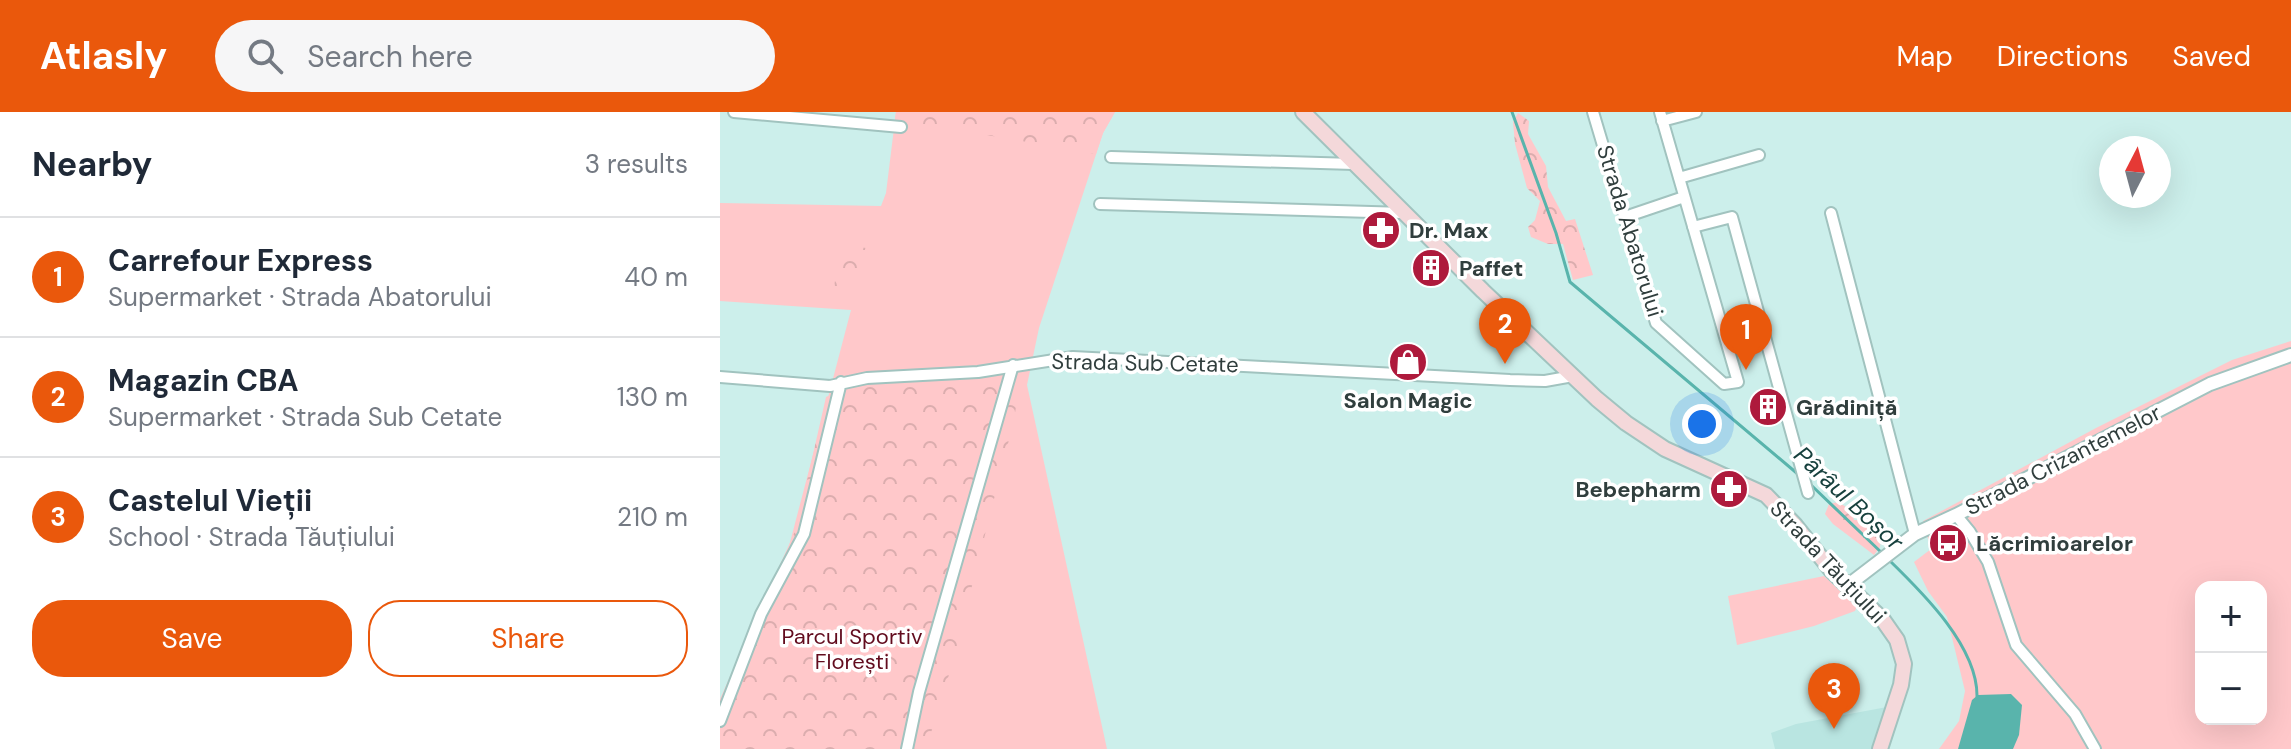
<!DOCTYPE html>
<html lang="en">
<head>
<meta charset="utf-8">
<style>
	:root { --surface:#fff; --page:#f6f6f7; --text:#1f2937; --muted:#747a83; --line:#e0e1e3; --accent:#ea580c }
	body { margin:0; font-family:"DM Sans",sans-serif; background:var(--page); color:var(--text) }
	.controls { position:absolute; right:24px; bottom:24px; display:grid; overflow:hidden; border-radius:16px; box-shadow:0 8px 32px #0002 }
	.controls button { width:72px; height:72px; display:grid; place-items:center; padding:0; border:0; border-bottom:2px solid var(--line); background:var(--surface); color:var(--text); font:40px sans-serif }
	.compass { position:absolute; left:1379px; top:24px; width:72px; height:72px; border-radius:50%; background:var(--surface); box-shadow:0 8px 32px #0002; rotate:6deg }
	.you { position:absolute; left:982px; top:312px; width:28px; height:28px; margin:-20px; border:6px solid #fff; border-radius:50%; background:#1a73e8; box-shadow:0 0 0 12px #1a73e833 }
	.badge { display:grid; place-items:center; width:52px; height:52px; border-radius:50%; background:var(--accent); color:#fff; font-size:26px; font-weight:700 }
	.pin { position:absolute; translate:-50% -66px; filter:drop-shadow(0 2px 4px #0008) }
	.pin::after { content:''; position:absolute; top:42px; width:28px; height:24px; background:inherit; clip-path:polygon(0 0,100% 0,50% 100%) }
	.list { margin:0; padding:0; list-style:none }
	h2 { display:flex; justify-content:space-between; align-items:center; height:104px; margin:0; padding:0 32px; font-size:34px }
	h2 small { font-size:26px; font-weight:400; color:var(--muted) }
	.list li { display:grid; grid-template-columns:52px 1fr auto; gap:24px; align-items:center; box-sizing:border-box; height:120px; padding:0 32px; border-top:2px solid var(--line) }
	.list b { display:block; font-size:30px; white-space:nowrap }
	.list p { margin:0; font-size:26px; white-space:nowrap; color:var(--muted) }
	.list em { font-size:26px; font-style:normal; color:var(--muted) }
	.actions { display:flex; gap:16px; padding:24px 32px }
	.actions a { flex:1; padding:18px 0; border:2px solid var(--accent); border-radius:32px; text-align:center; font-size:28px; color:var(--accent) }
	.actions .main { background:var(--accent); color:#fff }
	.icon { flex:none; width:44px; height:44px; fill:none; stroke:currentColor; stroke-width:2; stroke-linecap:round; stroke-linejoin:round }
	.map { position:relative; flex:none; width:1571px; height:637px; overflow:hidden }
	header { display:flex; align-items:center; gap:48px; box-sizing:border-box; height:112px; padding:0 40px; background:var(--accent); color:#fff }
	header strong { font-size:38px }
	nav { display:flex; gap:44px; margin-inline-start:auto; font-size:28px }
	.search { width:560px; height:72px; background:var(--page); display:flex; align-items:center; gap:20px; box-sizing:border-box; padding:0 28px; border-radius:44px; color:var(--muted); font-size:30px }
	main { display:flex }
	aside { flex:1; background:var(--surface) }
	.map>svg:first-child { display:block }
	.built { fill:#b9e5e1 }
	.grass { fill:#ffc8ca; fill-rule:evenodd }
	.forest { fill:url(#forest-crowns) }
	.water { fill:#59b4ac }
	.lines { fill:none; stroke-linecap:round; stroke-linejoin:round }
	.stream { stroke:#59b4ac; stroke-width:3 }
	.minor-casing { stroke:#a1c3bf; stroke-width:14 }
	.tertiary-casing { stroke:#a1c3bf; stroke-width:16 }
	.secondary-casing { stroke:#a1c3bf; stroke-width:18 }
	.minor { stroke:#fff; stroke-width:10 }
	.tertiary { stroke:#fff; stroke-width:12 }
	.secondary { stroke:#f4d8da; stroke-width:14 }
	.labels { text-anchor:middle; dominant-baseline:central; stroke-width:7; stroke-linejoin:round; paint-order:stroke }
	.poi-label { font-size:22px; font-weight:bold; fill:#303e3d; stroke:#fff; text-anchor:start }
	.street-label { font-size:22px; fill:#303e3d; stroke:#fff }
	.park-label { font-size:22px; fill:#620c1e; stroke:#fff }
	.water-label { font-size:24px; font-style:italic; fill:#16403d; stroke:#fff }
</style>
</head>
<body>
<header>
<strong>Atlasly</strong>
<div class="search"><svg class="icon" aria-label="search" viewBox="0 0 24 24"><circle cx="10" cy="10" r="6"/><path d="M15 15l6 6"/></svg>Search here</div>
<nav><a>Map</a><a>Directions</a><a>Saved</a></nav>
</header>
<main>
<aside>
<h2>Nearby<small>3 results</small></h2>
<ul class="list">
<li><span class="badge">1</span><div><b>Carrefour Express</b><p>Supermarket · Strada Abatorului</p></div><em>40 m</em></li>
<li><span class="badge">2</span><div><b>Magazin CBA</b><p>Supermarket · Strada Sub Cetate</p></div><em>130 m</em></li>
<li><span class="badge">3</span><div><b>Castelul Vieții</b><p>School · Strada Tăuțiului</p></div><em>210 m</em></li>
</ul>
<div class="actions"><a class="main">Save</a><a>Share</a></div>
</aside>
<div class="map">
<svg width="1571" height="637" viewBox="0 0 1571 637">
	<defs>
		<pattern id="forest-crowns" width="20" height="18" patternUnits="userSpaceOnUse" patternTransform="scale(2)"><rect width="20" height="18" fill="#ffc8ca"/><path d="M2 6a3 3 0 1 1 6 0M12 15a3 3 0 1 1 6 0" fill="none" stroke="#dbadae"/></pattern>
	</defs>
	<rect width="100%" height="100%" fill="#ccefeb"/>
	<path class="built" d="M1167,595L1158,637H1055L1051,621L1076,612Z"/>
	<path class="grass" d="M176,0H395L383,21L319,216L307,273L387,637H0V632L20,621L131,198L0,189V91L161,94L166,81Z
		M1571,229V637H1219L1239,609L1245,579L1227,505L1208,479L1194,450L1211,437L1203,409L1376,316L1512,248ZM1481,475H1541V607H1481Z
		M1104,464L1137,494L1135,499L1094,514L1017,533L1008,484Z"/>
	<path class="forest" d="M176,0H395L383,21L376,42L175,7Z
		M798,1L809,9L808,22L826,54L828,75L846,109L855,107L873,163L853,168L843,132H828L811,125L808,115L815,108L820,89L807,76L795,32L793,10Z
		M121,132L146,136L134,179L114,175Z
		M297,260L298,281L294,308L232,553L206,637H0V587L76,417L106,285L125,276Z
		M1118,390L1131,398L1134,408H1142L1161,425L1160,435L1154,443L1113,412L1105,402L1109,392Z"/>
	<path class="water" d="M1291,582L1302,593L1299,623L1293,637H1238L1252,588L1258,583Z"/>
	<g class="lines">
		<path class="stream" d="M792,0L836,121L850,170L1079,363
			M1091,373L1163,442
			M1169,448C1203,481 1258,535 1257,585"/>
		<defs>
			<path id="minor" d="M14,0L181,15
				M873,0L936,211L1004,272L1018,270L940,0
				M942,9L976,0
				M391,45L634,52
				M959,66L1039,43
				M380,92L685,101
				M1111,101L1195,422
				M905,105L964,85
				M973,115L1012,105L1088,381
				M0,265L110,274L147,266L258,260L353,245L790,268L825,269L853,264
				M1236,403L1250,420L1268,450L1296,533L1355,602L1375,637
				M0,609L41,502L84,422L121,270
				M187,637L199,580L293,253"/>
			<path id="tertiary" d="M1127,474L1195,422L1236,403L1490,272L1571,243"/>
			<path id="secondary" d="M583,0L763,179L877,287L906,311L945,337L1046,383L1075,413L1111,458L1163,508L1177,528L1184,552L1181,573L1160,637"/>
		</defs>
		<use href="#minor" class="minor-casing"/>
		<use href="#tertiary" class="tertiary-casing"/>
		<use href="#secondary" class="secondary-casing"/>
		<use href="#minor" class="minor"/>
		<use href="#tertiary" class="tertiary"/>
		<use href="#secondary" class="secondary"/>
	</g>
	<defs>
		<symbol id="pharmacy-disc" viewBox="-11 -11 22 22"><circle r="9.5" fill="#ae1a3c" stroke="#fff"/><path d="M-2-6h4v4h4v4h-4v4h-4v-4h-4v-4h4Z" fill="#fff"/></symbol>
		<symbol id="building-disc" viewBox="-11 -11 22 22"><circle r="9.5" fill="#ae1a3c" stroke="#fff"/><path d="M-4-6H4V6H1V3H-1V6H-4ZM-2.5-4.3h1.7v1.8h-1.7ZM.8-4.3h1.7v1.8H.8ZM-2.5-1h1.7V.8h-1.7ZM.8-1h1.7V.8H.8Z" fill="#fff"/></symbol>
		<symbol id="shop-disc" viewBox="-11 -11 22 22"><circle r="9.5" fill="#ae1a3c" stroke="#fff"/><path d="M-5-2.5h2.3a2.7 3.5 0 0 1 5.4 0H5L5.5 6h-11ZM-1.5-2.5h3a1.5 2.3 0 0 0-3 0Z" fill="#fff"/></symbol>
		<symbol id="bus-disc" viewBox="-11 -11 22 22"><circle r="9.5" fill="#ae1a3c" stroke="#fff"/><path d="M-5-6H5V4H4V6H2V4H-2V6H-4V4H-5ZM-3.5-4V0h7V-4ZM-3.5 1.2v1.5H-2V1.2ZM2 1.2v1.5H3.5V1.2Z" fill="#fff"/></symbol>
	</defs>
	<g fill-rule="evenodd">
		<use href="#pharmacy-disc" x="639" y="96" width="44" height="44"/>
		<use href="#building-disc" x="689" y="134" width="44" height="44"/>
		<use href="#shop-disc" x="666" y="228" width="44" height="44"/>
		<use href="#building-disc" x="1026" y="273" width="44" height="44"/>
		<use href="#pharmacy-disc" x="987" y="355" width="44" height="44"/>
		<use href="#bus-disc" x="1206" y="409" width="44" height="44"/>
	</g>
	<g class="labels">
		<g class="poi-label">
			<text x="689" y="118">Dr. Max</text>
			<text x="739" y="156">Paffet</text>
			<text x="688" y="288" text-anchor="middle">Salon Magic</text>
			<text x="1076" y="295">Grădiniță</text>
			<text x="981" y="377" text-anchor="end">Bebepharm</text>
			<text x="1256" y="431">Lăcrimioarelor</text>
		</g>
		<g class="street-label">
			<text transform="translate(910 119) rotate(73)">Strada Abatorului</text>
			<text transform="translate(425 251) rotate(1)">Strada Sub Cetate</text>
			<text transform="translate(1343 348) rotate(-27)">Strada Crizantemelor</text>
			<text transform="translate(1108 450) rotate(47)">Strada Tăuțiului</text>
		</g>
		<g class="park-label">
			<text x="132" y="524">Parcul Sportiv<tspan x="132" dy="25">Florești</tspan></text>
		</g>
		<g class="water-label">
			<text transform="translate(1129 386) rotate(43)">Pârâul Boșor</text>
		</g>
	</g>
</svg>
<div class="controls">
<button>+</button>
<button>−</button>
</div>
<svg class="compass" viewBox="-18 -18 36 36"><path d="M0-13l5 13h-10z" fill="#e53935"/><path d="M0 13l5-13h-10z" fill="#747a83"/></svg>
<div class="you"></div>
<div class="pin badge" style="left:1026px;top:258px">1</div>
<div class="pin badge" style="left:785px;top:252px">2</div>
<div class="pin badge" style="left:1114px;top:617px">3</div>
</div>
</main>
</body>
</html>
